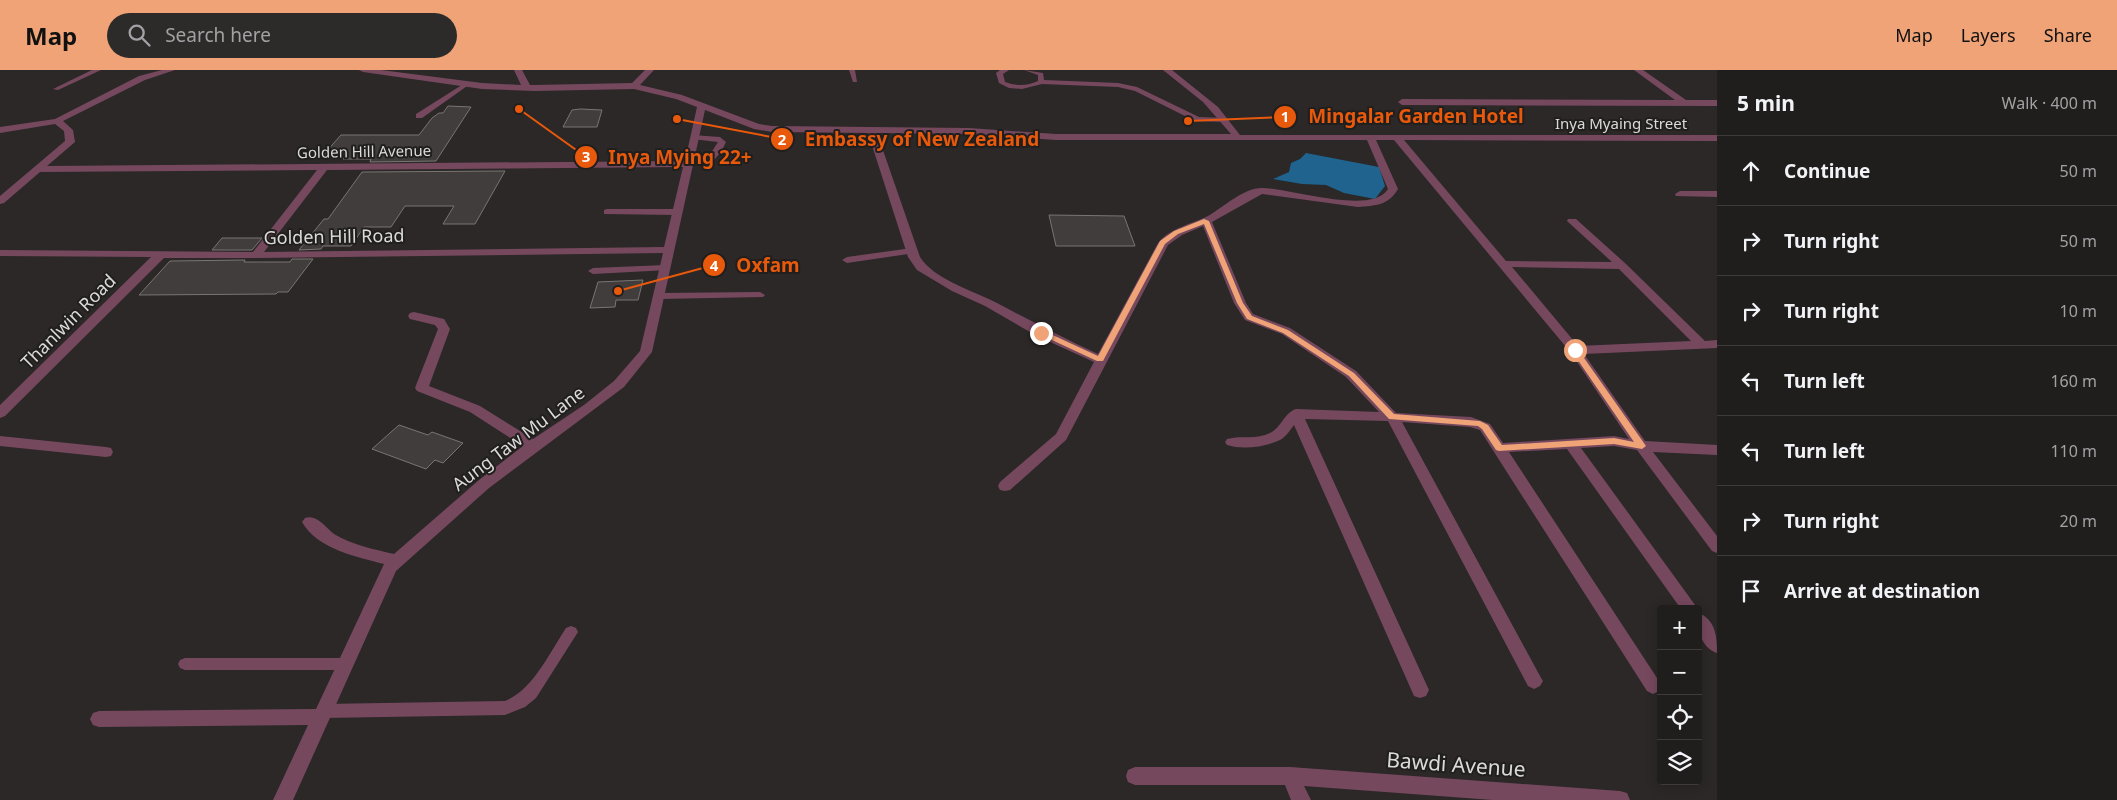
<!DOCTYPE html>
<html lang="en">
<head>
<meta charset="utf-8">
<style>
	:root { --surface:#201e1d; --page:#2d2b2a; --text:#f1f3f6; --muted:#a2a2a4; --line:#3d3c3b; --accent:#efa377 }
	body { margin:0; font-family:"Noto Sans",sans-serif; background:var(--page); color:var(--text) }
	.controls { position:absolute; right:15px; bottom:15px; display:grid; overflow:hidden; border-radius:5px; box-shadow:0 2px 12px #0003 }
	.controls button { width:45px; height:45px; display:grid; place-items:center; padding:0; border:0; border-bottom:1px solid var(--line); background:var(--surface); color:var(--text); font:25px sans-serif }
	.stop { position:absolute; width:15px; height:15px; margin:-11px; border:4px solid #efa377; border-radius:50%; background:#fff }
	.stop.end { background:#efa377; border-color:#fff; box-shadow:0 1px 5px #0008 }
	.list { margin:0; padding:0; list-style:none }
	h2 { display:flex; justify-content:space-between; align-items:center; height:65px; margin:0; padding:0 20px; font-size:21px }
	h2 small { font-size:16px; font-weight:400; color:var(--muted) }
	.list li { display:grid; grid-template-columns:32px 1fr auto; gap:15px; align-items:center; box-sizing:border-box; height:70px; padding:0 20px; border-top:1px solid var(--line) }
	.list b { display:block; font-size:19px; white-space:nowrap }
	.list em { font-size:16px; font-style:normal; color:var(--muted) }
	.icon { flex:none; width:28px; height:28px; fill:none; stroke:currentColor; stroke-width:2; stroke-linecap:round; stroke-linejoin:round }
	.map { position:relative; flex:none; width:1717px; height:730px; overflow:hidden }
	header { display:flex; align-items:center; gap:30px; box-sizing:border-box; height:70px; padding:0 25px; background:var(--accent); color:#111 }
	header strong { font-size:24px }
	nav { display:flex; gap:28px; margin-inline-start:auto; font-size:18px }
	.search { width:350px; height:45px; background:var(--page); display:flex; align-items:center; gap:12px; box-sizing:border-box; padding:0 18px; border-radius:28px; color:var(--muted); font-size:19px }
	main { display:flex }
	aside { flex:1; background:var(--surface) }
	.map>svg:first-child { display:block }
	.water { fill:#1f638e }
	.building { fill:#403d3c; stroke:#787573 }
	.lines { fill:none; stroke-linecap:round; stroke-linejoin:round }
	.service { fill:#76485e; fill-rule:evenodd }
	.minor { fill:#76485e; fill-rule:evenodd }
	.route { fill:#efa377 }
	.labels { text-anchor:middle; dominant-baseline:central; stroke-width:4; stroke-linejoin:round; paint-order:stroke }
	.far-street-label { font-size:15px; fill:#dbdad9; stroke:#211f1d }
	.street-label { font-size:18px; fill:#dbdad9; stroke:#211f1d }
	.near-street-label { font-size:21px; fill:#dbdad9; stroke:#211f1d }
	.leader { fill:none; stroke:#e8590c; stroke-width:2 }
	.callout-dot { fill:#e8590c; stroke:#211f1d; stroke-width:2 }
	.mark-label { font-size:15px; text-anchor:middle; font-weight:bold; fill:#fff }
	.callout-label { font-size:19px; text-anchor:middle; font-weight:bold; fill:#e8590c; stroke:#211f1d; stroke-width:4; stroke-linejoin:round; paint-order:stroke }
</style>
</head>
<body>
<header>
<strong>Map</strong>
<div class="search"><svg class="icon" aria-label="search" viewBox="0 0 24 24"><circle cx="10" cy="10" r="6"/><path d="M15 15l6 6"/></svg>Search here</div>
<nav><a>Map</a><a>Layers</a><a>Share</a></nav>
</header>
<main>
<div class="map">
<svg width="1717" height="730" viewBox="0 0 1717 730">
	<rect width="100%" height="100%" fill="#2b2827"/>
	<path class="water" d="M1306,83L1379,97L1385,116L1375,129L1344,123L1326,115L1302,114L1273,109L1289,102L1291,93L1300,89Z"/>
	<path class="building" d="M448,36L471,37L436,91L370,92L371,89H343L348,83L324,84L341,65H419L432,48L439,43H443Z
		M580,39L602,40L597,57H563L572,40Z
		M505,101L475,154H443L454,136H405L391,157H364L351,176H323L321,179L299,180L324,149H328L362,102Z
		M1049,145L1124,146L1135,176H1056Z
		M222,168H262L252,180H212Z
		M292,189H313L288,222H278L276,224L139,225L170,191L245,190L244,192H290Z
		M643,210L638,230H616L615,237L590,238L598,212Z
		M399,355L428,365L432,362L463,373L443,393L435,390L426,399L372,379Z"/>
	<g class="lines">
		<path class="service" d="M92,0H101L58,20L53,19Z
			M849,0H855L857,12H853Z
			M1000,0H1009L1003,4L1005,12C1016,16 1027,16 1038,11V5L1024,0L1043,3L1044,10L1118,13L1137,17L1199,47L1225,48L1229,50L1225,52L1195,51L1135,21L1118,17L1042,14L1022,19L1009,18L999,13L996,3Z
			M465,13L470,14L422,48H416V44Z
			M692,65L720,67L726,72L721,82L714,90H690L686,88L687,86H709L718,72L692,69Z
			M607,139H677L681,142L677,145L604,144V140Z
			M912,178L916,181L915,183L847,193L842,190L847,187Z
			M665,195L670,198L668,200L593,204L588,201L593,198Z
			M760,222L765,225L763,227L659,229L654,226L659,223Z
			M571,556L576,558L578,562L536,628L525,637L505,645L323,648L318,646L316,641L318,636L323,634L505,631C533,620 550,582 566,558Z
			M185,588H344L349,590L351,594L349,598L344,600H185L180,598L178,594L180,590Z"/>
		<path class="minor" d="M162,0H175L145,10L63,51L73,60L75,72L47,96L685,91L697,37L676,29L634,19L534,21L482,19L363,2L359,0H381L482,13L521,15L514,0H522L530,15H534L632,13L645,0H654L640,15L682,25L759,54L772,56L969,58L1056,64H1231L1203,32L1163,0H1172L1218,37L1240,65H1717V71L1404,70L1506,191L1612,192L1567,151L1568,149H1576L1626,194L1705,271L1717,270V278L1584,284L1645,371L1717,375V385L1653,382L1717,466V483L1712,481L1637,380L1614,376L1581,378L1698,539H1681L1567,379L1509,382L1659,611L1661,614L1659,621L1653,624L1647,621L1480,360L1470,357L1402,352L1540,606L1543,611L1540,616L1534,619L1528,616L1388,351L1305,349L1429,620L1426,626L1420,628L1414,626L1294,355C1290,360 1286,367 1280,370C1266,377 1242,380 1227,375L1225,372L1227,369C1241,365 1257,370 1270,363C1281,358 1284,343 1296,339L1379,342L1346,307L1282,264L1245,250L1234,233L1203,156L1182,165L1168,175L1066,370L1010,420L1005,421L1000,420L998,416L1000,412L1056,364L1094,292L1037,266L985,236L952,221L917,200L908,187L868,63L772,62L754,59L705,40L652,282L624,317L489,418L396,501L293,730H273L308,655L99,657L93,655L90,649L93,643L99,641L316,639L384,494C357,487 317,479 302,452L305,448C317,444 325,457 334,464C352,475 373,479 394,484L479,410L523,376L470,342L417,321L415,318L438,259L435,255L410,249L408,246L410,243L414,242L444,249L450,259L429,316L480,336L533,369L584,335L614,311L640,281L663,183L256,188H164L5,346L0,348V335L151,187L0,186V180L253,182L317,100L40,102L4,133L0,134V126L65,71L64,61L55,54L0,63V57L55,49L139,6ZM877,63L969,64L1056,70H1367L1388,119C1372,146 1290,118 1262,118C1243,118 1224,137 1208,146C1192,154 1170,158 1158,173L1098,284C1063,268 1029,250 995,232C971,220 934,209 920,187ZM1376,70H1394L1571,283L1629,369L1614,366L1503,373L1490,354L1471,347L1396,343L1356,301L1290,258L1253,244L1246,233L1212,152L1262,124L1358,137C1375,136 1389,135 1398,119ZM683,97L664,177L264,182L327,100ZM1512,197L1619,199L1691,271L1578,276Z
			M1634,0H1643L1686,30H1717V36L1402,35L1398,32L1402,29L1675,30Z
			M1680,121H1717V127L1676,126L1675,124Z
			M0,366L106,377L111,378L113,382L111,386L106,387L0,376Z
			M1698,543C1716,549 1717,568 1717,583C1700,577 1698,559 1698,543Z
			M1135,697H1290L1620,721L1627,723L1630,730H1493L1304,716L1311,730H1291L1285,715H1135L1128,712L1126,706L1128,700Z"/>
	</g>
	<path class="route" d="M1204,149L1209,151L1243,233L1252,246L1288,260L1354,303L1394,344L1480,351L1488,355L1502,375L1614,368L1634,372L1571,280L1575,277L1577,278L1646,376L1642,379L1614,374L1499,381L1496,380L1482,359L1478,356L1389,349L1349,306L1283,263L1247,249L1237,233L1204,154L1178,164L1165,174L1103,291H1097L1039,264V261H1044L1098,286L1160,171L1174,161Z"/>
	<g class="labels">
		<g class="far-street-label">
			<text x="1621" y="53">Inya Myaing Street</text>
			<text transform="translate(364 81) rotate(-1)">Golden Hill Avenue</text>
		</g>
		<g class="street-label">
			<text transform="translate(334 166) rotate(-1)">Golden Hill Road</text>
			<text transform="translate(68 251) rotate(-45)">Thanlwin Road</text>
			<text transform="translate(518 368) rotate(-37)">Aung Taw Mu Lane</text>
		</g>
		<g class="near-street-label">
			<text transform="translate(1456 694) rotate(4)">Bawdi Avenue</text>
		</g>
	</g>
	<path class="leader" d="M1188 51L1285 47M677 49L782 69M519 39L586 87M618 221L714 195"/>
	<g class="callout-dot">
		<circle cx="1188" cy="51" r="5"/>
		<circle cx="677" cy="49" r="5"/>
		<circle cx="519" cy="39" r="5"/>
		<circle cx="618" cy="221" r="5"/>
		<circle cx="1285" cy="47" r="12"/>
		<circle cx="782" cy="69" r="12"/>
		<circle cx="586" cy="87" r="12"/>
		<circle cx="714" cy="195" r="12"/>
	</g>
	<g class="mark-label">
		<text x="1285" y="52">1</text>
		<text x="782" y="75">2</text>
		<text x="586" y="92">3</text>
		<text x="714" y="201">4</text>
	</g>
	<g class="callout-label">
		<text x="1416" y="53">Mingalar Garden Hotel</text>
		<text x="922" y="76">Embassy of New Zealand</text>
		<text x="680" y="94">Inya Mying 22+</text>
		<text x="768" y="202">Oxfam</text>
	</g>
</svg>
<div class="controls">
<button>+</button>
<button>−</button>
<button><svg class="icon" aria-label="locate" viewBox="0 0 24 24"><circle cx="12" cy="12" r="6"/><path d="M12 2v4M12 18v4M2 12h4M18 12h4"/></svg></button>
<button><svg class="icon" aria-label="layers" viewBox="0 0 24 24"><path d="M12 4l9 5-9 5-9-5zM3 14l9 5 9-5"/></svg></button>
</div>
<div class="stop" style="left:1575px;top:280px"></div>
<div class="stop end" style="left:1041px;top:263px"></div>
</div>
<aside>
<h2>5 min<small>Walk · 400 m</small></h2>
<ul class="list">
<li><svg class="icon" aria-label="ahead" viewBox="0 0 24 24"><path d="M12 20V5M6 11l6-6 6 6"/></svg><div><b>Continue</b></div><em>50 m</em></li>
<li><svg class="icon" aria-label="right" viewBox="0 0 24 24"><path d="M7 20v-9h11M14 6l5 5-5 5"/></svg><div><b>Turn right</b></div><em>50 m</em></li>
<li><svg class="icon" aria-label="right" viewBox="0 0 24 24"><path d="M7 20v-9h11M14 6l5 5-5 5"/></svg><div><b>Turn right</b></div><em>10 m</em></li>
<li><svg class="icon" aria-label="left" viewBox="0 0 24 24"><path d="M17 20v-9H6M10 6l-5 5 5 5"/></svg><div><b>Turn left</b></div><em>160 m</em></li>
<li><svg class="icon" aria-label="left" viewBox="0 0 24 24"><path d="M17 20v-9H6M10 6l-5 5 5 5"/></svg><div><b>Turn left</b></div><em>110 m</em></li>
<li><svg class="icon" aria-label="right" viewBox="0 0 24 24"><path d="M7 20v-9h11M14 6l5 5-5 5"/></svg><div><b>Turn right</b></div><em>20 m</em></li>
<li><svg class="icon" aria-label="arrive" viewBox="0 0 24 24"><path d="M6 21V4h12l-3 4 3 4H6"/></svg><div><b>Arrive at destination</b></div></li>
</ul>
</aside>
</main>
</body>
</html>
